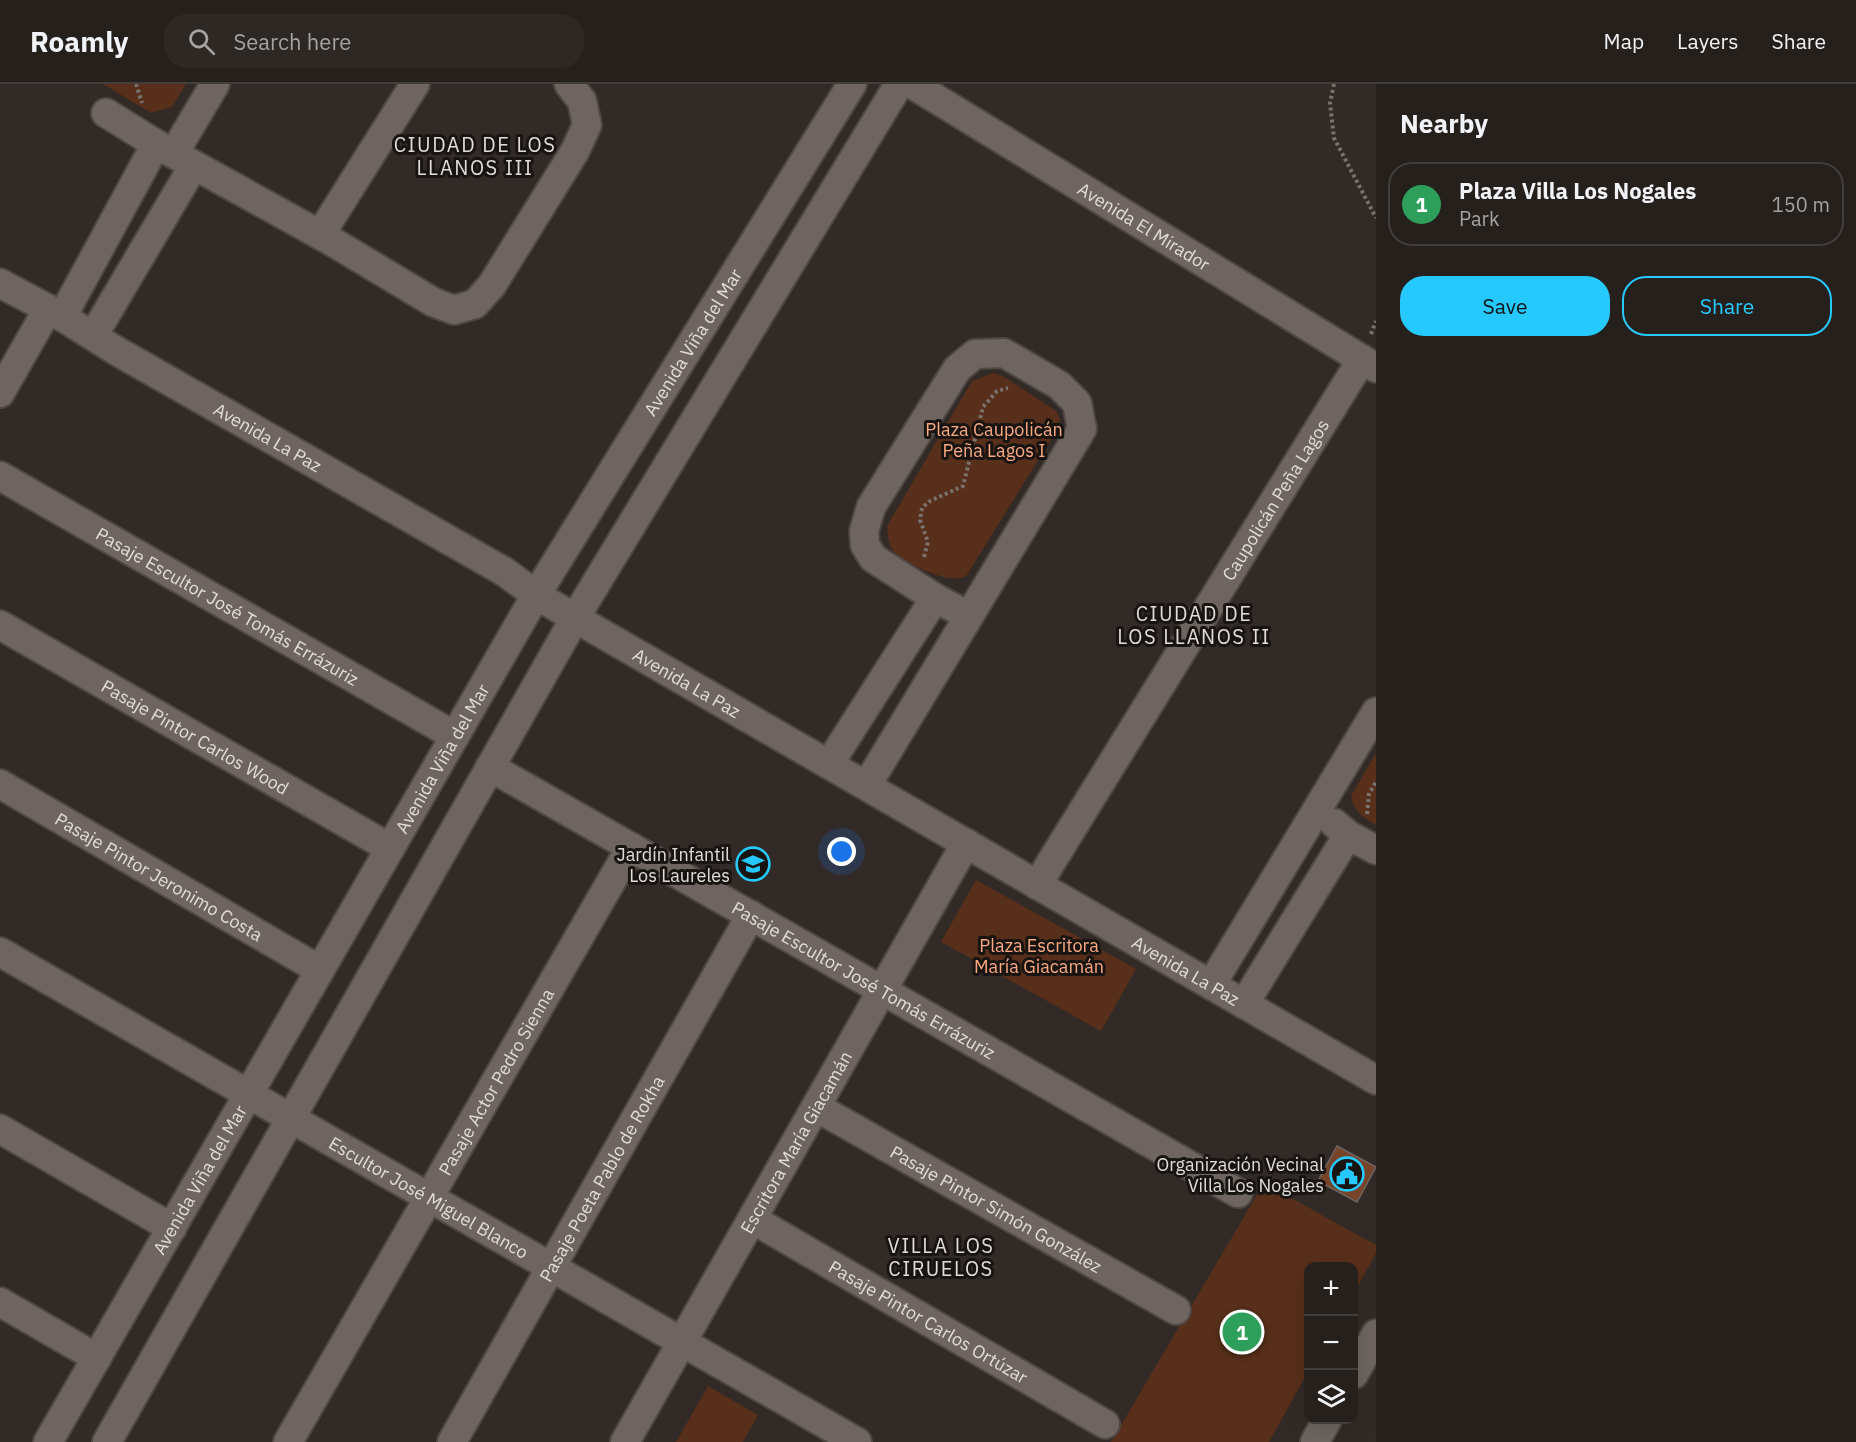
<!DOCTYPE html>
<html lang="en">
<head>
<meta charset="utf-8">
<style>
	:root { --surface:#26201c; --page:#2e2825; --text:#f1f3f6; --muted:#a4a3a3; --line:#423e3b; --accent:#26c9fe }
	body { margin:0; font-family:"IBM Plex Sans",sans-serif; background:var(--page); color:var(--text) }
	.controls { position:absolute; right:18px; bottom:18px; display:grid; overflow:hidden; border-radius:12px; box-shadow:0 6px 24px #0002 }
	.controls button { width:54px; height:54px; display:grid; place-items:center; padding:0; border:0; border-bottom:2px solid var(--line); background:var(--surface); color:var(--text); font:30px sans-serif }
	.you { position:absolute; left:842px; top:768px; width:21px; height:21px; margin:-15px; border:4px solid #fff; border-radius:50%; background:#1a73e8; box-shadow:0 0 0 9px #1a73e833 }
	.badge { display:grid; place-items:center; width:39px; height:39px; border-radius:50%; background:var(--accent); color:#fff; font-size:20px; font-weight:700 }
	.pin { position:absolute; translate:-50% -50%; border:3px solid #fff; box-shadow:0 2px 6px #0006 }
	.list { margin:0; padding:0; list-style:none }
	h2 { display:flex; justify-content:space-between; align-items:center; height:78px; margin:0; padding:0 24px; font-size:26px }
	h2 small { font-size:20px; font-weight:400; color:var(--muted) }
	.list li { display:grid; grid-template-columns:39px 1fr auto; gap:18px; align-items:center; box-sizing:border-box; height:84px; margin:0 12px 12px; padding:0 12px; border:2px solid var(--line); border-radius:24px }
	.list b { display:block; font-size:22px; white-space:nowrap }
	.list p { margin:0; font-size:20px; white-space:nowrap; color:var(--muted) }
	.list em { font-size:20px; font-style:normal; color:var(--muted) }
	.actions { display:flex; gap:12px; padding:18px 24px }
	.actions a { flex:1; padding:14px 0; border:2px solid var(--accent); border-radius:24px; text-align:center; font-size:21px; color:var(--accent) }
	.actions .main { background:var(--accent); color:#111 }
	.icon { flex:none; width:33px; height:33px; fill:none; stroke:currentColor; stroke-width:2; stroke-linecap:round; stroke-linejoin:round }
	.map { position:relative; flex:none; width:1376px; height:1358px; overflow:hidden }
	header { display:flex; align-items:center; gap:36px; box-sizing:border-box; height:84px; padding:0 30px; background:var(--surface); border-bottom:2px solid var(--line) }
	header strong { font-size:28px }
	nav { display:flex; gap:33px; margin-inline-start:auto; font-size:21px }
	.search { width:420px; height:54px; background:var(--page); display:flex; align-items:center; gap:15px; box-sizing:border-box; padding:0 21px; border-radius:24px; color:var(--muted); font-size:22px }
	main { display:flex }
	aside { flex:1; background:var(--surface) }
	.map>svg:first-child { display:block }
	.green { fill:#582f1a }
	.building { fill:#784429; stroke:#6e6561; stroke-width:1.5 }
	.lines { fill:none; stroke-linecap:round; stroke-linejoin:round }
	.minor-casing { stroke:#4e4744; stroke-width:32 }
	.path { stroke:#79726e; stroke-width:4; stroke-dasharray:3 3; stroke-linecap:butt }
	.minor { stroke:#6e6561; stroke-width:28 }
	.labels { text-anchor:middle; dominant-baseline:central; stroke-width:6; stroke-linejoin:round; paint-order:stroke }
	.street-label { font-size:18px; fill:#e1dcd9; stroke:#171412 }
	.park-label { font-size:18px; fill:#fba980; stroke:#171412 }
	.poi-label { font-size:18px; fill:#e1dcd9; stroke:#171412; text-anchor:end }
	.neighbourhood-label { font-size:20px; letter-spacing:1.5px; fill:#e1dcd9; stroke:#171412 }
</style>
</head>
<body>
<header>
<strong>Roamly</strong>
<div class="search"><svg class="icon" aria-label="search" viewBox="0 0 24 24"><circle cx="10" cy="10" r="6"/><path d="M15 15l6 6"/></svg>Search here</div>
<nav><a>Map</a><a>Layers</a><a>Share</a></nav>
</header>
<main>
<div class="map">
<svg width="1376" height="1358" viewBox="0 0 1376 1358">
	<rect width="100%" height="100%" fill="#322a26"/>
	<path class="green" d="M103,0H186L172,23L151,29Z
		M993,289L1003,292L1056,327L1060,335L1058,344L967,491C952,503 907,480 894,468C888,462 888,450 887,442L972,297Z
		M1376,669V741C1363,733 1354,728 1351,712Z
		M976,796L1136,885L1101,947L941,858Z
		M1264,1099L1376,1161V1169L1354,1209V1182H1308V1288L1269,1358H1111Z
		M708,1302L758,1331L743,1358H676Z"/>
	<path class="building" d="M1337,1062L1376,1083L1357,1118L1318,1097Z"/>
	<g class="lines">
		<defs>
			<g id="minor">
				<path id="s1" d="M912,0L1376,284"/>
				<path d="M106,29L156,60L333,158L433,218L454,226L475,220L492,201L575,67L587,41L582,17L569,0"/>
				<path d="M174,69L215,0"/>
				<path d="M320,151L415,0"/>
				<path id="s2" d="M0,199L56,229L115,266L505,488L536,511L575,534L1376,996"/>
				<path d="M62,233L156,60"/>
				<path d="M93,252L194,81"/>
				<path d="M0,309L48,225"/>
				<path id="s3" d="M0,392L455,652"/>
				<path id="s4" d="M0,541L390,764"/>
				<path d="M829,680L935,514"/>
				<path id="s5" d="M490,683L1238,1109"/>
				<path id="s6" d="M0,700L320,886"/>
				<path d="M867,701C939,583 1010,464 1082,345L1077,319L1059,301L1004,269L975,270L957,285L871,423L864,447L865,461L873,474L935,514L969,532"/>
				<path d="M1334,739L1348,751L1376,766"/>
				<path id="s7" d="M1037,801L1362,275"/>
				<path id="s8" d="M0,868L857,1358"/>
				<path d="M1211,901L1376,628"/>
				<path d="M1244,920L1348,751"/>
				<path id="s9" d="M816,1023L1176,1226"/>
				<path d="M0,1045L172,1144"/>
				<path id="s10" d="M752,1135L1105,1340"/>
				<path d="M0,1218L97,1274"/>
				<path d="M1354,1290L1376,1250"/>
				<path id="s11" d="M48,1358L536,511L852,0"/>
				<path d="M107,1358L575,534L899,0"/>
				<path id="s12" d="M288,1358L631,763"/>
				<path id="s13" d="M452,1358L751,831"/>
				<path id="s14" d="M625,1358L966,759"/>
				<path d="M1315,1358L1327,1336"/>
			</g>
		</defs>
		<use href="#minor" class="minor-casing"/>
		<path class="path" d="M136,0L142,19
			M1334,0L1330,19L1334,54L1376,134
			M1371,250L1376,237
			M924,473L928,458L920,436L922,424L930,417L963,402L983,323L997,307L1008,304
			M1367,730L1369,710L1376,698"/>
		<use href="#minor" class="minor"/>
	</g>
	<defs>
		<symbol id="school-ring" viewBox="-11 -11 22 22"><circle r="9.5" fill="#171412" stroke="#26c9fe" stroke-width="1.5"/><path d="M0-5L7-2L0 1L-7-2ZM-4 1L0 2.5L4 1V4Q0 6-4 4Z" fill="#26c9fe"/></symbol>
		<symbol id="civic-ring" viewBox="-11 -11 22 22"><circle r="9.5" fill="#171412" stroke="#26c9fe" stroke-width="1.5"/><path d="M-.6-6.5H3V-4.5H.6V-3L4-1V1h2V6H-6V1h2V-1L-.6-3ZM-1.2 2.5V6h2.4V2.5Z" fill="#26c9fe"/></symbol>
	</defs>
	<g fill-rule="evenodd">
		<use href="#school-ring" x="734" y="761" width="38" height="38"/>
		<use href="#civic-ring" x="1328" y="1071" width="38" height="38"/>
	</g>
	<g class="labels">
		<g class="street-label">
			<text stroke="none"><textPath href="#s1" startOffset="272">Avenida El Mirador</textPath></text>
			<text stroke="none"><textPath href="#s11" startOffset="1275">Avenida Viña del Mar</textPath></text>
			<text stroke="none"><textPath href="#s2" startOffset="309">Avenida La Paz</textPath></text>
			<text stroke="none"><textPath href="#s7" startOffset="453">Caupolicán Peña Lagos</textPath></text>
			<text stroke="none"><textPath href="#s3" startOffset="262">Pasaje Escultor José Tomás Errázuriz</textPath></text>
			<text stroke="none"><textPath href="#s2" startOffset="795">Avenida La Paz</textPath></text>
			<text stroke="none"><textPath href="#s4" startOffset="225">Pasaje Pintor Carlos Wood</textPath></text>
			<text stroke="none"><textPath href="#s11" startOffset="789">Avenida Viña del Mar</textPath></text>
			<text stroke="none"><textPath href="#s6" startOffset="184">Pasaje Pintor Jeronimo Costa</textPath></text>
			<text stroke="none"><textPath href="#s2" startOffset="1371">Avenida La Paz</textPath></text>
			<text stroke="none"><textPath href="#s5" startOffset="430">Pasaje Escultor José Tomás Errázuriz</textPath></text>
			<text stroke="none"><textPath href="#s12" startOffset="416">Pasaje Actor Pedro Sienna</textPath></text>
			<text stroke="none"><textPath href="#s14" startOffset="345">Escritora María Giacamán</textPath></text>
			<text stroke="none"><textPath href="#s11" startOffset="303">Avenida Viña del Mar</textPath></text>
			<text stroke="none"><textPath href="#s13" startOffset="303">Pasaje Poeta Pablo de Rokha</textPath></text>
			<text stroke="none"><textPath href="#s8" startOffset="494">Escultor José Miguel Blanco</textPath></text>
			<text stroke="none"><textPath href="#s9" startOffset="207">Pasaje Pintor Simón González</textPath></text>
			<text stroke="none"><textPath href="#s10" startOffset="204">Pasaje Pintor Carlos Ortúzar</textPath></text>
		</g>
		<g class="park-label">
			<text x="994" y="345">Plaza Caupolicán<tspan x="994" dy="21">Peña Lagos I</tspan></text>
			<text x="1039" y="861">Plaza Escritora<tspan x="1039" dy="21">María Giacamán</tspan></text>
		</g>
		<g class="poi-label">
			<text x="730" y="770">Jardín Infantil<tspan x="730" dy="21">Los Laureles</tspan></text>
			<text x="1324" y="1080">Organización Vecinal<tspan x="1324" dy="21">Villa Los Nogales</tspan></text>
		</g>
		<g class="neighbourhood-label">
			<text x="475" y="60">CIUDAD DE LOS<tspan x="475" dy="23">LLANOS III</tspan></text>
			<text x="1194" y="529">CIUDAD DE<tspan x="1194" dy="23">LOS LLANOS II</tspan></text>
			<text x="941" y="1161">VILLA LOS<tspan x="941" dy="23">CIRUELOS</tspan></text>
		</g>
	</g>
</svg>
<div class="controls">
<button>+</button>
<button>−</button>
<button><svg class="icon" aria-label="layers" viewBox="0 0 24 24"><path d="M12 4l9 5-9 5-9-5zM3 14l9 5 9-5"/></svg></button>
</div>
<div class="you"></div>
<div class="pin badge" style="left:1242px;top:1248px;background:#2e9e5b">1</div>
</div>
<aside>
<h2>Nearby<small></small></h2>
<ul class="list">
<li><span class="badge" style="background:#2e9e5b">1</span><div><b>Plaza Villa Los Nogales</b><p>Park</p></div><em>150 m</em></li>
</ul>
<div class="actions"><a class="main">Save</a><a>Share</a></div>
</aside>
</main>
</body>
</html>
